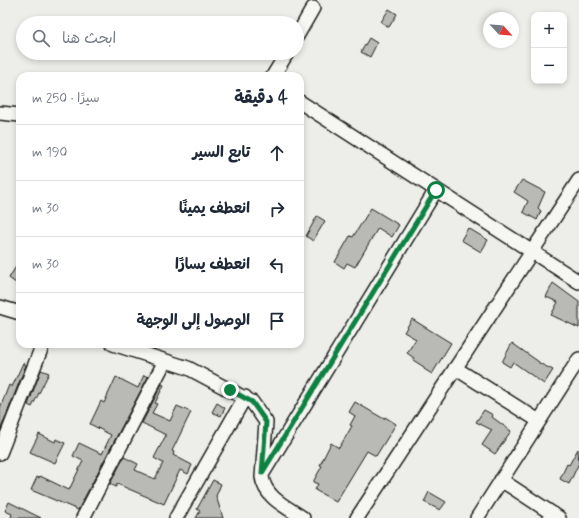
<!DOCTYPE html>
<html lang="ar">
<head>
<meta charset="utf-8">
<style>
	:root { --surface:#fff; --page:#f2f2f3; --text:#1f2937; --muted:#747a83; --line:#e0e1e3 }
	body { margin:0; font-family:Mynerve,"Playpen Sans Arabic",sans-serif; background:var(--page); color:var(--text); direction:rtl }
	.controls { position:absolute; right:12px; top:12px; display:grid; overflow:hidden; border-radius:8px; box-shadow:0 2px 6px #0003 }
	.controls button { width:36px; height:36px; display:grid; place-items:center; padding:0; border:0; border-bottom:1px solid var(--line); background:var(--surface); color:var(--text); font:20px sans-serif }
	.compass { position:absolute; left:483px; top:12px; width:36px; height:36px; border-radius:50%; background:var(--surface); box-shadow:0 2px 6px #0003; rotate:116deg }
	.stop { position:absolute; width:12px; height:12px; margin:-9px; border:3px solid #0b8043; border-radius:50%; background:#fff }
	.stop.end { background:#0b8043; border-color:#fff; box-shadow:0 1px 4px #0008 }
	.list { margin:0; padding:0; list-style:none }
	h2 { display:flex; justify-content:space-between; align-items:center; height:52px; margin:0; padding:0 16px; font-size:17px }
	h2 small { font-size:13px; font-weight:400; color:var(--muted) }
	.list li { display:grid; grid-template-columns:26px 1fr auto; gap:12px; align-items:center; box-sizing:border-box; height:56px; padding:0 16px; border-top:1px solid var(--line) }
	.list b { display:block; font-size:15px; white-space:nowrap }
	.list em { font-size:13px; font-style:normal; color:var(--muted) }
	.icon { flex:none; width:22px; height:22px; fill:none; stroke:currentColor; stroke-width:2; stroke-linecap:round; stroke-linejoin:round }
	.map { position:relative; flex:none; width:579px; height:518px; overflow:hidden; direction:ltr }
	.search { position:absolute; background:var(--surface); box-shadow:0 2px 6px #0003; left:16px; top:16px; width:288px; height:44px; display:flex; align-items:center; gap:10px; box-sizing:border-box; padding:0 14px; border-radius:22px; color:var(--muted); font-size:15px }
	.panel { position:absolute; background:var(--surface); box-shadow:0 2px 6px #0003; left:16px; top:72px; width:288px; height:276px; border-radius:12px; direction:rtl }
	.map>svg:first-child { display:block }
	.building { fill:#b9b9b6; stroke:#1c1c1c }
	.lines { fill:none; stroke-linecap:round; stroke-linejoin:round }
	.street-casing { stroke:#1c1c1c; stroke-width:16 }
	.street { stroke:#f6f6f2; stroke-width:13 }
	.route { stroke:#0b8043; stroke-width:5 }
</style>
</head>
<body>
<div class="map">
<svg width="579" height="518" viewBox="0 0 579 518">
	<rect width="100%" height="100%" fill="#edede9"/>
	<filter id="ink" filterUnits="userSpaceOnUse"><feTurbulence type="fractalNoise" baseFrequency=".025" numOctaves="2"/><feDisplacementMap in="SourceGraphic" scale="8" xChannelSelector="R" yChannelSelector="G"/><feConvolveMatrix kernelMatrix="1 2 1 2 8 2 1 2 1" color-interpolation-filters="sRGB"/></filter>
	<g filter="url(#ink)">
		<path class="building" d="M389,9L397,14L389,27L381,22Z
			M369,38L377,43L370,57L361,52Z
			M522,180L545,192L538,208L541,211L537,220L523,212L528,201L514,192Z
			M371,208L399,225L392,237L378,228L355,267L347,263L344,268L335,262L350,236L353,237Z
			M317,216L325,221L313,241L306,236Z
			M468,228L488,240L481,252L461,240Z
			M20,260V286L9,278Z
			M553,283L579,302V328L551,315L558,302L546,297Z
			M412,319L451,343L432,374L424,369V367L413,360L414,358L407,353L416,339L404,332Z
			M512,343L539,362V363L553,370L544,384L513,362L510,367L502,362Z
			M23,363L26,365L0,431V408L9,385L12,387Z
			M41,370L49,373L32,407L28,405Z
			M144,375L148,377L78,510L31,490L37,477L39,478L40,476L69,490L83,461L73,456L79,443L102,454L111,435L90,424L101,401L104,403L116,377L138,388Z
			M162,384L164,385L155,403L157,404L152,413L170,421L177,406L191,412L172,451L174,452L173,455L192,465L188,474L180,470L164,504L117,484L116,487L110,484L124,457L138,464L135,470L155,479L163,463L154,458L166,435L142,423Z
			M355,402L384,419L385,417L396,424L376,456L367,451L336,502L315,490L318,484L313,482L322,466L320,465L331,443L339,448L352,426L350,425L355,416L349,412Z
			M217,403L225,408L221,416L212,412Z
			M484,410L493,415L492,417L511,431L495,454L482,445L492,430L476,422Z
			M39,434L55,442L56,439L65,443L55,463L30,452Z
			M578,449L579,463L569,484L560,479L567,464L569,465Z
			M213,480L221,484L216,496L223,518H196L200,511L197,509Z
			M429,492L446,502L440,510L424,502Z
			M9,502L41,518H11L12,514L5,511Z"/>
		<g class="lines">
			<defs>
				<path id="street" d="M297,36L313,8
					M273,76L287,53
					M300,102L579,282
					M0,113L20,115
					M0,307L20,313
					M113,344L188,368L252,402L266,422L262,477C265,498 287,507 303,518
					M455,368L539,421
					M0,453L43,344
					M263,473L436,190
					M501,480L559,518
					M83,518L165,361
					M176,518L245,397
					M357,518L579,180
					M477,518L579,359"/>
			</defs>
			<use href="#street" class="street-casing"/>
			<use href="#street" class="street"/>
		</g>
	</g>
	<g class="lines" filter="url(#ink)">
		<path class="route" d="M230,390L252,402L266,422L262,473L436,190"/>
	</g>
</svg>
<div class="controls">
<button>+</button>
<button>−</button>
</div>
<svg class="compass" viewBox="-18 -18 36 36"><path d="M0-13l5 13h-10z" fill="#e53935"/><path d="M0 13l5-13h-10z" fill="#747a83"/></svg>
<div class="stop" style="left:436px;top:190px"></div>
<div class="stop end" style="left:230px;top:390px"></div>
<div class="search"><svg class="icon" aria-label="search" viewBox="0 0 24 24"><circle cx="10" cy="10" r="6"/><path d="M15 15l6 6"/></svg>ابحث هنا</div>
<section class="panel">
<h2>4 دقيقة<small>سيرًا · 250 m</small></h2>
<ul class="list">
<li><svg class="icon" aria-label="ahead" viewBox="0 0 24 24"><path d="M12 20V5M6 11l6-6 6 6"/></svg><div><b>تابع السير</b></div><em>190 m</em></li>
<li><svg class="icon" aria-label="right" viewBox="0 0 24 24"><path d="M7 20v-9h11M14 6l5 5-5 5"/></svg><div><b>انعطف يمينًا</b></div><em>30 m</em></li>
<li><svg class="icon" aria-label="left" viewBox="0 0 24 24"><path d="M17 20v-9H6M10 6l-5 5 5 5"/></svg><div><b>انعطف يسارًا</b></div><em>30 m</em></li>
<li><svg class="icon" aria-label="arrive" viewBox="0 0 24 24"><path d="M6 21V4h12l-3 4 3 4H6"/></svg><div><b>الوصول إلى الوجهة</b></div></li>
</ul>
</section>
</div>
</body>
</html>
